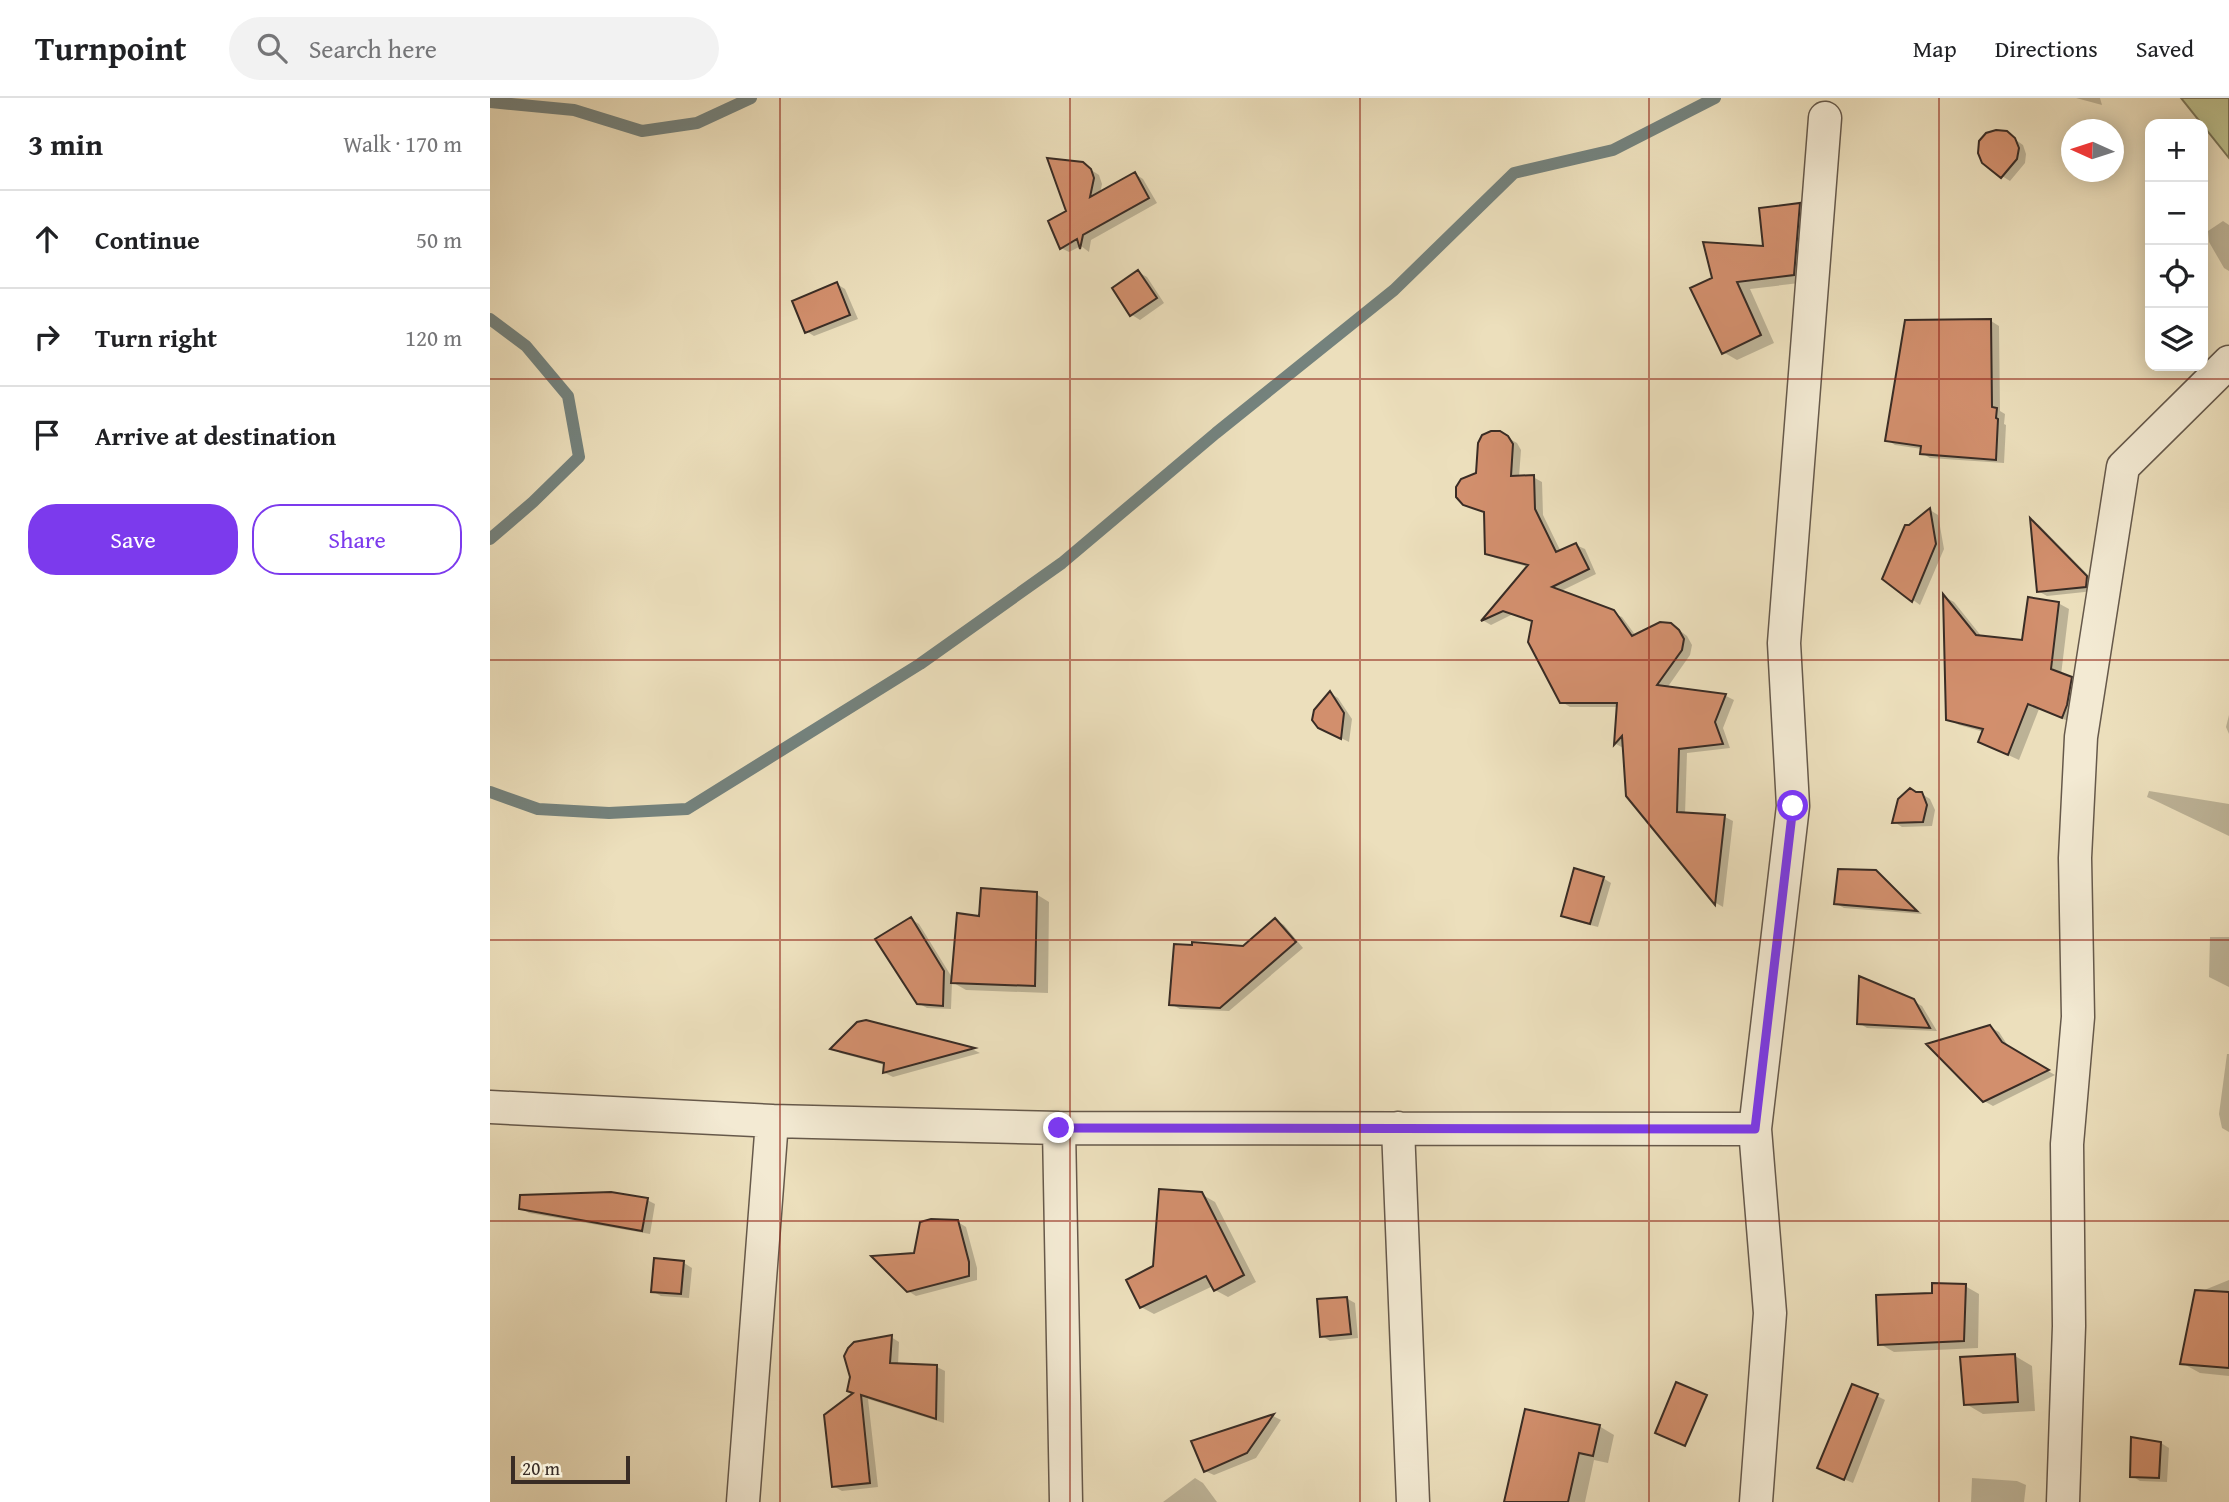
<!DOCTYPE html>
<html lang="en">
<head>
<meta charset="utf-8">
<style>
	:root { --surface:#fff; --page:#f2f2f2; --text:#202124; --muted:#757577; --line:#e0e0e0; --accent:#7c3aed }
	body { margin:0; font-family:"Gentium Book Plus",serif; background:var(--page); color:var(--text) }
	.controls { position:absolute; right:21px; top:21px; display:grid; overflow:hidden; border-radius:14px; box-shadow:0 4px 18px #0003 }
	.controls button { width:63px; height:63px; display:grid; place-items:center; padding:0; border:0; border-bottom:2px solid var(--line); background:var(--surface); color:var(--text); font:35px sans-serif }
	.compass { position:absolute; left:1571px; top:21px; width:63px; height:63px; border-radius:50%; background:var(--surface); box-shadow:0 4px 18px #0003; rotate:273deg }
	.scale { position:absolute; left:21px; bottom:18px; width:119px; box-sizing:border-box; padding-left:7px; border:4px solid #392c25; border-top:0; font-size:19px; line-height:24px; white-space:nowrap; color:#392c25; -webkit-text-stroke:5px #f3ead3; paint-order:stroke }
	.stop { position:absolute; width:21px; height:21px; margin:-16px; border:5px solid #7c3aed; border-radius:50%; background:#fff }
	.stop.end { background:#7c3aed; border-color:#fff; box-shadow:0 2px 7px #0008 }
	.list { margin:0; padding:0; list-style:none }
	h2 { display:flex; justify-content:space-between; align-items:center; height:91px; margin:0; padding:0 28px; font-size:30px }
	h2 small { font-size:23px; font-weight:400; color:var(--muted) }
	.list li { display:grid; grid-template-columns:46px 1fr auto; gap:21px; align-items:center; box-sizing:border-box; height:98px; padding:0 28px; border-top:2px solid var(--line) }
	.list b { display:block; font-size:26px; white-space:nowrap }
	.list em { font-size:23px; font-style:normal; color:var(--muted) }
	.actions { display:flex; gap:14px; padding:21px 28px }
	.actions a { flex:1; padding:16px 0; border:2px solid var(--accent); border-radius:28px; text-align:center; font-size:24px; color:var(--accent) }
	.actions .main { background:var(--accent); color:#fff }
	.icon { flex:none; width:38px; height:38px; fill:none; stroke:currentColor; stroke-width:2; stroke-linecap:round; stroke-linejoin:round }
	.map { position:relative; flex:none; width:1739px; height:1404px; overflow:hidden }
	header { display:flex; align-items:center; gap:42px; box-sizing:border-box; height:98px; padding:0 35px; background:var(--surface); border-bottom:2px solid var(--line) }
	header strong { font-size:33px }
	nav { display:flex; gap:38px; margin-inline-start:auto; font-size:24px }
	.search { width:490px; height:63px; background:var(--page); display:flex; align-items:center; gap:18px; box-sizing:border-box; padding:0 24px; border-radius:38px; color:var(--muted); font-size:26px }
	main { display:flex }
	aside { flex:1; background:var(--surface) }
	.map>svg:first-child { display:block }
	.green { fill:#bdc08d; stroke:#7b7659; stroke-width:2 }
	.shadow { fill:#0003 }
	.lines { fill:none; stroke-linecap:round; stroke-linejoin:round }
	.stream { stroke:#74827d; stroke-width:12 }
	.building { fill:#d28f6d; stroke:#392c25; stroke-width:2 }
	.street-casing { stroke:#66594b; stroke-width:35 }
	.street { stroke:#f3ead3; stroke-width:32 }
	.route { stroke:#7c3aed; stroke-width:9 }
	.grid { fill:none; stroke:#8f2418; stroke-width:2; stroke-opacity:0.55 }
</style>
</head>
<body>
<header>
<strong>Turnpoint</strong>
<div class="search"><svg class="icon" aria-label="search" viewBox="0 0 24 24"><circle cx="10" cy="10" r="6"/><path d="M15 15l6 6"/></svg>Search here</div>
<nav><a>Map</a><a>Directions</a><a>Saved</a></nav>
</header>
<main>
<aside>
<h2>3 min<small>Walk · 170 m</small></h2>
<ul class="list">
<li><svg class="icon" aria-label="ahead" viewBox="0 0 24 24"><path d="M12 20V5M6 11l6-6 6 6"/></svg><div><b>Continue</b></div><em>50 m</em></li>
<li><svg class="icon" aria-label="right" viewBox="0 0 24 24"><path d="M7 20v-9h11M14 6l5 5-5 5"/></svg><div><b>Turn right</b></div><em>120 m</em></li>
<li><svg class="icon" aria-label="arrive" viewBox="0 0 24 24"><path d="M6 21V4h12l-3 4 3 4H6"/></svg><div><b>Arrive at destination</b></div></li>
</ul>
<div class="actions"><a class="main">Save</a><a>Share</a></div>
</aside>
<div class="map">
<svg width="1739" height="1404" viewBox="0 0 1739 1404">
	<rect width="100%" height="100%" fill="#ecdfbc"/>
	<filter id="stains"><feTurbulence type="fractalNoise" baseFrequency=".00286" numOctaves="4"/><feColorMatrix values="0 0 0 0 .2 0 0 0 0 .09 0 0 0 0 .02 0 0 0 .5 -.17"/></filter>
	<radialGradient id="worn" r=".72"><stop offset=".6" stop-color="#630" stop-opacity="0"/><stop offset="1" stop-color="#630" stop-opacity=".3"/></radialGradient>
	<path class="green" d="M1691,0H1739V60Z"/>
	<path class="shadow" d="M1586,0H1610L1612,7Z
		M1516,35L1533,47L1536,56L1535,65L1520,83L1512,78Z
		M592,66L609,77L612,86L610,96L645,76L653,81L667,105L601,142L599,154L591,148L579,154L571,150Z
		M1310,107L1323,115L1318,184L1260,191L1284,245L1247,262L1233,254L1203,191L1275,149Z
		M1733,123L1739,127V173L1734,170L1719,144L1718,133Z
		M648,174L657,179L674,205L650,222L642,217Z
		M347,186L355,191L368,221L324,238L316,233Z
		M1501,223L1509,228L1510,313L1515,316L1514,326L1516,327L1514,365L1440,360L1432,355V351L1405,347L1397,342Z
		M1009,335L1027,345L1031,352L1029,379H1043L1052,384L1053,417L1071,454L1086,447L1095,451L1106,476L1069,494L1132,519L1146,538L1180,527L1189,532L1197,538L1202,547L1200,557L1177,590L1236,598L1244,602L1233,630L1240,650L1197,655L1195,717L1235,719L1243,723L1233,809L1226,805L1138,698L1135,651L1126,646L1129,609H1080L1072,604L1044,524L1023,516L1001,527L994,523L1039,469L1005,460L996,455V415L974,406Z
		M1440,412L1448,417L1454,451L1430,507L1394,481L1420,429Z
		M1542,423L1549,427L1605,484L1604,493L1557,498L1548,493Z
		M1455,499L1464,504L1492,539L1533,544L1568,505L1579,511L1571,577L1592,587L1583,625L1549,611L1529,662L1490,644L1494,634L1469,627L1458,621Z
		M840,595L848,600L862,621L859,644L835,632Z
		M1739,617V636L1736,629Z
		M1659,693L1739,706V738L1666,703L1657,699Z
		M1432,696L1440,701L1445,712L1442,728L1412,729L1404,724Z
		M1385,774L1394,779L1432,816L1354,810L1345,805Z
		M1113,780L1121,785L1108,829L1081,822L1073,817Z
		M546,796L559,804L558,895L476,892L462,884L461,911L437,910L428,905L421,821L429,826L463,881L491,820Z
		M785,822L794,827L813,850L739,913L690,911L681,906L754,850Z
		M1720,839H1739V889L1719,879Z
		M1423,903L1432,908L1447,933L1377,930L1369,925Z
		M376,924L484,952L490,955L403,979L395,975V967L350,955L343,950Z
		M1500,929L1509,934L1520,951L1565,977L1503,1008L1494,1003Z
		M1737,956H1739V1034L1732,1030L1729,1016Z
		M711,1096L725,1104L766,1184L738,1199L725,1192L723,1188L664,1216L651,1209L665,1169Z
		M157,1102L165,1106L160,1136L39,1115L31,1110Z
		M468,1124L476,1129L487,1170V1182L426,1198L418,1193L425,1156Z
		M194,1165L202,1170L199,1200L171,1198L162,1193Z
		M1739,1182V1278L1710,1275L1692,1265L1707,1195Z
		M1475,1188L1489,1196L1488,1250L1404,1254L1390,1246L1443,1197Z
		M856,1200L865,1205L868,1240L840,1243L832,1238Z
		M401,1239L409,1244L408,1267L447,1269L455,1273L454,1325L378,1301L388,1389L352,1393L343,1388L365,1296Z
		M1525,1258L1542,1268L1545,1313L1493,1316L1476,1306Z
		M1387,1298L1395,1302L1363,1385L1337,1374Z
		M783,1318L791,1322L766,1360L724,1377L715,1373L704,1345Z
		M1109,1328L1124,1337L1118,1365L1104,1362L1095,1404H1022Z
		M1671,1345L1679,1350L1677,1384L1650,1383L1642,1378Z
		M705,1380L713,1385L727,1404H673Z
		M1482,1380L1527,1383L1536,1387L1534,1404H1481Z"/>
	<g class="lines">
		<path class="stream" d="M0,4L84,12L152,33L207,25L261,0
			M0,221L36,248L78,298L89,359L43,404L0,441
			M0,694L48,711L119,715L197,711L430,566L572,465L726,335L904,192L1024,75L1123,52L1225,0"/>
	</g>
	<path class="building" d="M1506,32L1517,33L1525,40L1529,50L1527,61L1511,80L1492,65L1488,55L1489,43L1496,35Z
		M557,60L593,64L601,71L604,80L600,99L645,74L659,100L593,137L590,151L587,141L570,151L558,123L576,113Z
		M1310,105L1304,177L1247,184L1271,237L1232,256L1200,190L1222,180L1213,144L1273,148L1269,110Z
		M648,172L667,200L640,218L622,190Z
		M347,184L360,217L315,235L302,203Z
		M1501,221L1502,309L1507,310L1506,320L1508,321L1506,362L1430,356L1431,348L1395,343L1415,222Z
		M1001,333H1010L1018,338L1023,346L1021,378L1044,377L1045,411L1066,454L1086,445L1099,471L1062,489L1124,512L1142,538L1170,524L1181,525L1189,532L1194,541L1192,552L1167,587L1236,596L1225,624L1233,646L1189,651L1187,714L1235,717L1225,807L1136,698L1132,638L1124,647L1127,605H1070L1038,544L1042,523L1013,513L991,523L1038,467L995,456L994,414L973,407L966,399V389L971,381L986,375L988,345L992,337Z
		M1440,410L1446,446L1422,504L1392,481L1415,427H1419Z
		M1540,420L1597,478L1596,489L1547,494Z
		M1453,496L1486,537L1532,542L1538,499L1569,504L1561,571L1582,579L1577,607L1572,620L1538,606L1518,657L1488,644L1493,631L1456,622Z
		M840,593L854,615L851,641L828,630L822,622L824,612Z
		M1420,690L1426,694H1432L1437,707L1433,724L1402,725L1408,701Z
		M1084,770L1114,779L1100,826L1071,818Z
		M1348,771L1386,772L1427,813L1344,806Z
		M491,790L547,794L545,888L461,885L467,815L489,818Z
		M421,819L454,873L453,908L427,906L385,841Z
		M785,820L806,844L730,910L679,907L684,846L702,847V844L753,848Z
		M1369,878L1424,901L1440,930L1367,926Z
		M376,922L485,950L393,975L394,965L340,951L367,924Z
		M1500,927L1512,944L1559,972L1493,1004L1436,946Z
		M669,1091L712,1094L754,1177L724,1193L716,1178L650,1210L636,1182L663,1168Z
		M121,1094L158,1100L152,1133L29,1111L30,1097Z
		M441,1121L468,1122L479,1164V1178L417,1194L381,1158L424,1155L430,1124Z
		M164,1160L194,1163L191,1196L161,1194Z
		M1442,1185L1476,1186L1474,1243L1388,1247L1386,1197L1442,1195Z
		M1705,1192L1739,1194V1270L1690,1266Z
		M857,1199L861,1236L830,1239L827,1201Z
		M402,1237L400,1265L447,1267L446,1321L371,1297L380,1385L342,1389L334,1317L363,1295L357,1293L360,1279L354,1258L358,1250L364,1244Z
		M1525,1256L1528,1304L1474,1307L1470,1259Z
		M1186,1284L1217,1297L1195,1348L1165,1335Z
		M1362,1286L1388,1296L1354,1382L1327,1370Z
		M1035,1311L1110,1327L1103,1358L1089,1355L1078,1404H1014Z
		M784,1316L757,1355L714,1374L701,1343Z
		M1641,1339L1671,1344L1669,1380L1640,1379Z"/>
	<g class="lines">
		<defs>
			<path id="street" d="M0,1009L282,1023L569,1030L1265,1031
				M569,1030L576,1404
				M908,1030L923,1404
				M253,1404L282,1023
				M1266,1404L1280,1215L1265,1031L1303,708L1294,545L1335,20
				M1573,1404L1579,1228L1577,1046L1588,919L1585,760L1591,639L1633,369L1739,264"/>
		</defs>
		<use href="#street" class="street-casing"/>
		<use href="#street" class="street"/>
	</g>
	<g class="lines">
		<path class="route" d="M569,1030L1265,1031L1303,708"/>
	</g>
	<path class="grid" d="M290,0V1404M580,0V1404M870,0V1404M1159,0V1404M1449,0V1404M0,281H1739M0,562H1739M0,842H1739M0,1123H1739"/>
	<rect width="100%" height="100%" filter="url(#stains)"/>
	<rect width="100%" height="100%" fill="url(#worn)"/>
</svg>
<div class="controls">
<button>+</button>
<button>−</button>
<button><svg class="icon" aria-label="locate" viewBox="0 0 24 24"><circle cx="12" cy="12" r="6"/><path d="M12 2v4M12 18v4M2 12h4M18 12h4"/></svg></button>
<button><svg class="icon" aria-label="layers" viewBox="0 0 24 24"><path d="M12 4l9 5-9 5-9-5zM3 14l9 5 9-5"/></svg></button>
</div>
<svg class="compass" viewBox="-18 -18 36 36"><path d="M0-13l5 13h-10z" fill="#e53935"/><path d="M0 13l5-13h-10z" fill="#757577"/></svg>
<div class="scale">20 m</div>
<div class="stop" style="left:1303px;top:708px"></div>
<div class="stop end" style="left:569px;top:1030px"></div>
</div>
</main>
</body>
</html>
